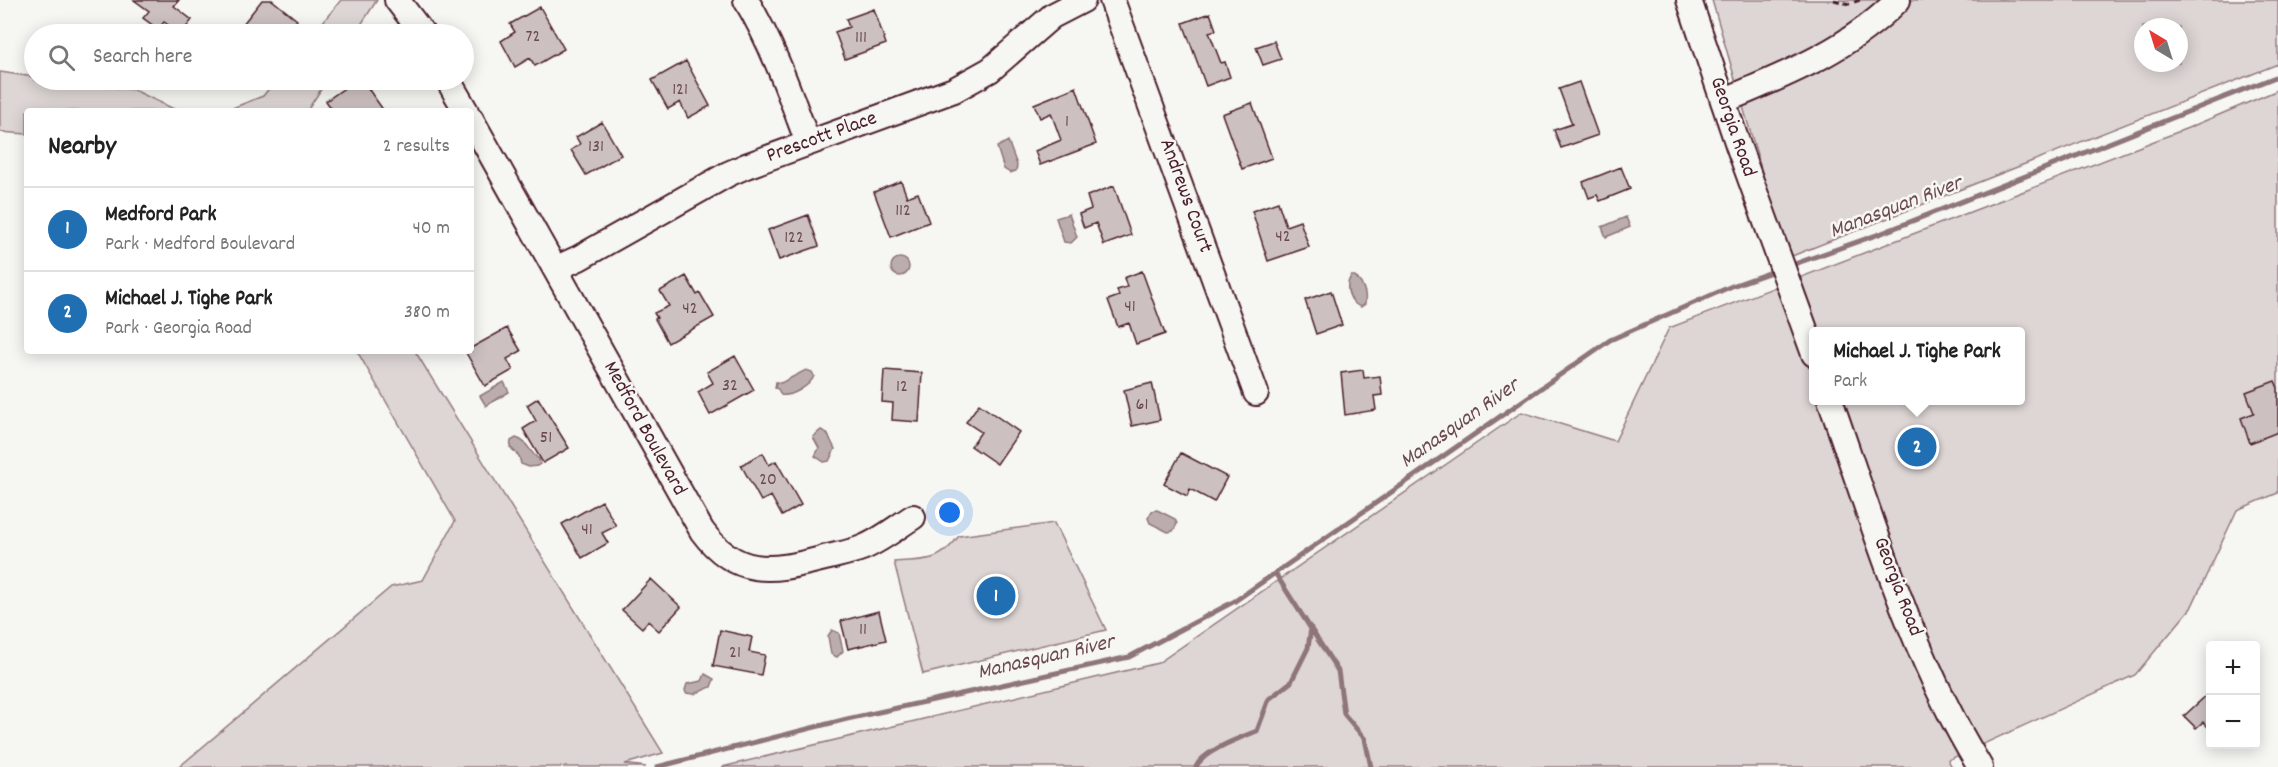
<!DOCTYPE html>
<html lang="en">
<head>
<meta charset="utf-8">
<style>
	:root { --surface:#fff; --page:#f2f2f2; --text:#222; --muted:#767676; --line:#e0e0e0; --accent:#1f6fb2 }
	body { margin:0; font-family:Dekko,sans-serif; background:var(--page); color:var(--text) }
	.controls { position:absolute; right:18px; bottom:18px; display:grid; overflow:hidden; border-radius:6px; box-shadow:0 3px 15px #0003 }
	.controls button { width:54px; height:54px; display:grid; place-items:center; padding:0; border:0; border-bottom:2px solid var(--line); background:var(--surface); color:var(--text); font:30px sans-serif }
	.compass { position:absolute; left:2134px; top:18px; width:54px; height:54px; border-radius:50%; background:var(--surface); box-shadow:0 3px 15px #0003; rotate:322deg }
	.you { position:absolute; left:950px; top:513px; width:21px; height:21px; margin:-15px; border:4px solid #fff; border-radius:50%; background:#1a73e8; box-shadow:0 0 0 9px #1a73e833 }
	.badge { display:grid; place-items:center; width:39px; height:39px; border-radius:50%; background:var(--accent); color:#fff; font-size:20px; font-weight:700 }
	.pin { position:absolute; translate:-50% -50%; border:3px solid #fff; box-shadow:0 2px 6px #0006 }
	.popup { position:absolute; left:1809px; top:327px; width:216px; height:78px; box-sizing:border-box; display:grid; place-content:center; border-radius:6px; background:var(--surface); filter:drop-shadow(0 2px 4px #0005); font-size:20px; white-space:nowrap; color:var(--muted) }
	.popup b { font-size:22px; color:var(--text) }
	.popup::after { content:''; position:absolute; left:50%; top:100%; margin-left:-12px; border:12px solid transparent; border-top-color:var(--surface) }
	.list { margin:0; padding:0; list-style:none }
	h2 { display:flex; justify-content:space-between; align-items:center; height:78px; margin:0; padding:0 24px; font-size:26px }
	h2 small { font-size:20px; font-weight:400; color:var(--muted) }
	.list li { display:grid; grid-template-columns:39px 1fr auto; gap:18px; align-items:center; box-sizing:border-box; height:84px; padding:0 24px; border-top:2px solid var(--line) }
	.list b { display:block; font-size:22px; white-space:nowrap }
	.list p { margin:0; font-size:20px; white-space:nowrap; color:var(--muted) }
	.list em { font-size:20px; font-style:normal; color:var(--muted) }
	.icon { flex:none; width:33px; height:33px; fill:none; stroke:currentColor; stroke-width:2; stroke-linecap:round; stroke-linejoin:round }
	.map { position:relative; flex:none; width:2278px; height:767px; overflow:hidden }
	.search { position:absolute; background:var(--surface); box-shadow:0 3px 15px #0003; left:24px; top:24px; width:450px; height:66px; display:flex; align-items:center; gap:15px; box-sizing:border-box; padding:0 21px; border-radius:33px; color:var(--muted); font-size:22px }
	.panel { position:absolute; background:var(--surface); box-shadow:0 3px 15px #0003; left:24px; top:108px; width:450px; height:246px; border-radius:6px }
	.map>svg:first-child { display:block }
	.green { fill:#ddd6d5; stroke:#947a80; stroke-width:1.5; fill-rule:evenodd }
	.water { fill:#bbadae; stroke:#8e747a; stroke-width:1.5 }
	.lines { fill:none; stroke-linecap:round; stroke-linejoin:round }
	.stream { stroke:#8e747a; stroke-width:5 }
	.building { fill:#ccc1c0; stroke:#4a1f2b; stroke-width:1.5 }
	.minor-casing { stroke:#4a1f2b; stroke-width:28 }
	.path { stroke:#4a1f2b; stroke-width:3; stroke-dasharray:6 4.5; stroke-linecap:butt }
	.minor { stroke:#f6f6f2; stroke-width:24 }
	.labels { text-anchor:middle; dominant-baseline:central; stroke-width:5; stroke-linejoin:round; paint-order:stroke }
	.number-label { font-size:18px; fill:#6a4850 }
	.street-label { font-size:21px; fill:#4a1f2b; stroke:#f6f6f2 }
	.water-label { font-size:22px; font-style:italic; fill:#6c4a52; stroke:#f6f6f2 }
</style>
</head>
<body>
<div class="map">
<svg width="2278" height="767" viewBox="0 0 2278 767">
	<rect width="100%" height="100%" fill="#f6f6f2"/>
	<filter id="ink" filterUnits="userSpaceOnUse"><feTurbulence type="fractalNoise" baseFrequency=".0167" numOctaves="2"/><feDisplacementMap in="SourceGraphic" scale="12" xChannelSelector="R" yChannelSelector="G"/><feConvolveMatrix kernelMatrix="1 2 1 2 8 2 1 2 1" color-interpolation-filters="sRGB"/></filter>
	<g filter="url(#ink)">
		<path class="green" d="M341,0H377L355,34H313Z
			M1712,0H2278V64L1787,258ZM2143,27H2179V63H2143Z
			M0,72L34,77V80H57L134,90L178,111H27V134L0,132Z
			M276,80H327L307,111H225L263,96Z
			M2278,90V493L2237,510L2191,608L2135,675L1948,760L1952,767H722L1158,663L1522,412L1615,441L1669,328L2188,128ZM1814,332H2020V400H1814Z
			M357,351H415L663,753L625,764L646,767H179L391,587L423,580L455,521Z
			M1054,523L1106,630L923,674L894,562C926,559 938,564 959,536Z"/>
		<path class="water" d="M1008,141L1017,165L1016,171L1010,173L1004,169L997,147Z
			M1069,214L1077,237L1071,243L1064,242L1056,218Z
			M1626,217L1630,227L1606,237L1602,227Z
			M891 267a9 9 0 1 1 18 0a9 9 0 1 1-18 0Z
			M1351,276H1355C1363,285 1367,292 1365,304L1361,307C1349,303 1344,287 1351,276Z
			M806,370L812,372L814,376C810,386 791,397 781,395L778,389L775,388L776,382L781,383Z
			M504,382L509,392L486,406L480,396Z
			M821,430L827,433L835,449L829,461L824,462L815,456L819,448L813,437Z
			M516,438C528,441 530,454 539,459L540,464L537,466L529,467L521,464L519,456L510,447L511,441Z
			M1157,510L1175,519L1177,524L1173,531L1168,532L1150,523L1148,518L1152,511Z
			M832,630L839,633L843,651L837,657L831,654L828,636Z
			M705,674L714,679L711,687L694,694L686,693L685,690L687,684L702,681Z"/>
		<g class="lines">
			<path class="stream" d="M1789,266L1882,233L2278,76
				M1275,573L1338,671L1344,714L1365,739L1371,767
				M657,767L847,719L1129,657L1235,601L1610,340L1732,286L1777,270
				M1196,767C1203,751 1240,738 1257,731L1269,699L1291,682L1308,648L1311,628"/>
		</g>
		<path class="building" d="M134,0H179L174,6L192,20L181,34L164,22L158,29L143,18L149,11Z
			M262,0H272L297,20L285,34H235Z
			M540,7L564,49L535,66L530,58L515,67L501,41L515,32L510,24Z
			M874,9L886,44L845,59L835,32L849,27L846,19Z
			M1210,13L1216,30L1209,32L1221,63L1225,62L1230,77L1206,86L1183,23Z
			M1274,41L1281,59L1263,65L1256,47Z
			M686,61L710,106L688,118L680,102L668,109L652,80Z
			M356,80H362L384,111H333L326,101Z
			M1579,82L1598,135L1561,148L1554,130L1572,124L1559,89Z
			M1076,87L1096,144L1040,165L1035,151L1061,140L1051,113L1040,118L1034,104Z
			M1252,103L1272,158L1242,169L1222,114Z
			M602,122L621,155L586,175L571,150L580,144L576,137Z
			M1621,167L1630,189L1600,201L1597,195L1589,198L1583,182Z
			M901,181L907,197L918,193L929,222L891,237L874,192Z
			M1114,186L1131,235L1104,245L1096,223L1084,228L1079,214L1091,209L1087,196Z
			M1278,202L1286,226L1300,221L1309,247L1268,261L1252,211Z
			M808,215L819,246L779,260L768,230Z
			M1142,271L1165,334L1136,344L1129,323L1118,327L1108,300L1119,296L1117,290L1127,287L1124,278Z
			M686,276L697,295L700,293L714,317L668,343L655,319L657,318L654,313L669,306L660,291Z
			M1331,291L1342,325L1316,334L1305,300Z
			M507,328L521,351L507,359L513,370L485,386L465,351H471V348Z
			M735,356L754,390L710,415L698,392L713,383L707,372Z
			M884,370L922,373L919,422L892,420L893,403L882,402Z
			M1363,370L1364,378L1380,376L1382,395L1374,396L1376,410L1345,415L1341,373Z
			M2275,381L2278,388V432L2250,443L2241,418L2254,413L2246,392Z
			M1152,383L1160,420L1132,426L1124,390Z
			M538,398L569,448L543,463L523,429L536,421L527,405Z
			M979,404L1019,432L997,464L971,446L981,432L966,422Z
			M763,453L769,465L776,461L801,505L782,516L771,496L761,501L741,465Z
			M1181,453L1227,477L1214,502L1190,489L1187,496L1164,484Z
			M602,501L616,526L602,533L608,543L582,558L562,524Z
			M651,579L681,607L659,631L648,621L642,628L622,610Z
			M879,611L886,640L848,649L841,621Z
			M720,630L752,637L749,652L765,655L761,675L713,666Z
			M2211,691V730L2203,722L2196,728L2184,716Z"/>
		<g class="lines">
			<defs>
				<path id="minor" d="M397,0L423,34
					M746,0C773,45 790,94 808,143
					M1112,0L1256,393
					M1689,0L1739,148L1814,354
					M448,80L466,111
					M1723,101C1785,75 1849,50 1898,0
					M471,119L702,531C736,577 771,572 821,559C835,555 849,553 862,548C880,541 897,527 913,517
					M555,269L579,258L728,174L746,166L954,90L990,70L1052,16L1083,0
					M1830,400C1873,522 1912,657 1980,767"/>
			</defs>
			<use href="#minor" class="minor-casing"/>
			<path class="path" d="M1834,0L1849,4L1860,0"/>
			<use href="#minor" class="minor"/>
		</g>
	</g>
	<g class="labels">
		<g class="number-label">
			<text x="533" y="37">72</text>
			<text x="861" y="38">111</text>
			<text x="680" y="90">121</text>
			<text x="1067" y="122">1</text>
			<text x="596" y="147">131</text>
			<text x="903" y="211">112</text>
			<text x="1283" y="237">42</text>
			<text x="794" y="238">122</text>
			<text x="1130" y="307">41</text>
			<text x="690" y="309">42</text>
			<text x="730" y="386">32</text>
			<text x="902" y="387">12</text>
			<text x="1142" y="405">61</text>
			<text x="546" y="438">51</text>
			<text x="768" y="480">20</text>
			<text x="587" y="530">41</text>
			<text x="863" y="630">11</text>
			<text x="735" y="653">21</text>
		</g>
		<g class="street-label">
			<text transform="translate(1732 127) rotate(71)">Georgia Road</text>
			<text transform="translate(822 138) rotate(-20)">Prescott Place</text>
			<text transform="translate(1185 196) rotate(70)">Andrews Court</text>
			<text transform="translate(644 429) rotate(61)">Medford Boulevard</text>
			<text transform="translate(1897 587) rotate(69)">Georgia Road</text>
		</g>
		<g class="water-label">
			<text transform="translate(1896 208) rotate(-21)">Manasquan River</text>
			<text transform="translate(1460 424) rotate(-35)">Manasquan River</text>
			<text transform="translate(1046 658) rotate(-13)">Manasquan River</text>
		</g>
	</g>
</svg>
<div class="controls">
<button>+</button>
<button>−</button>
</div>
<svg class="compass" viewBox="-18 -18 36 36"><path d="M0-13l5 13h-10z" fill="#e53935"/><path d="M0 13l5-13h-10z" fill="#767676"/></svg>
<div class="you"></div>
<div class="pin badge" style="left:996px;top:596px">1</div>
<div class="pin badge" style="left:1917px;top:447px">2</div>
<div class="popup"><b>Michael J. Tighe Park</b>Park</div>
<div class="search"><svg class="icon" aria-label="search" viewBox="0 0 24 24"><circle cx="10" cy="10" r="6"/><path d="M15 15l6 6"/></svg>Search here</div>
<section class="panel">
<h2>Nearby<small>2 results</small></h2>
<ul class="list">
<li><span class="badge">1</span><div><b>Medford Park</b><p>Park · Medford Boulevard</p></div><em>40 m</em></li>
<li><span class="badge">2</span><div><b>Michael J. Tighe Park</b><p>Park · Georgia Road</p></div><em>380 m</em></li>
</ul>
</section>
</div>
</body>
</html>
